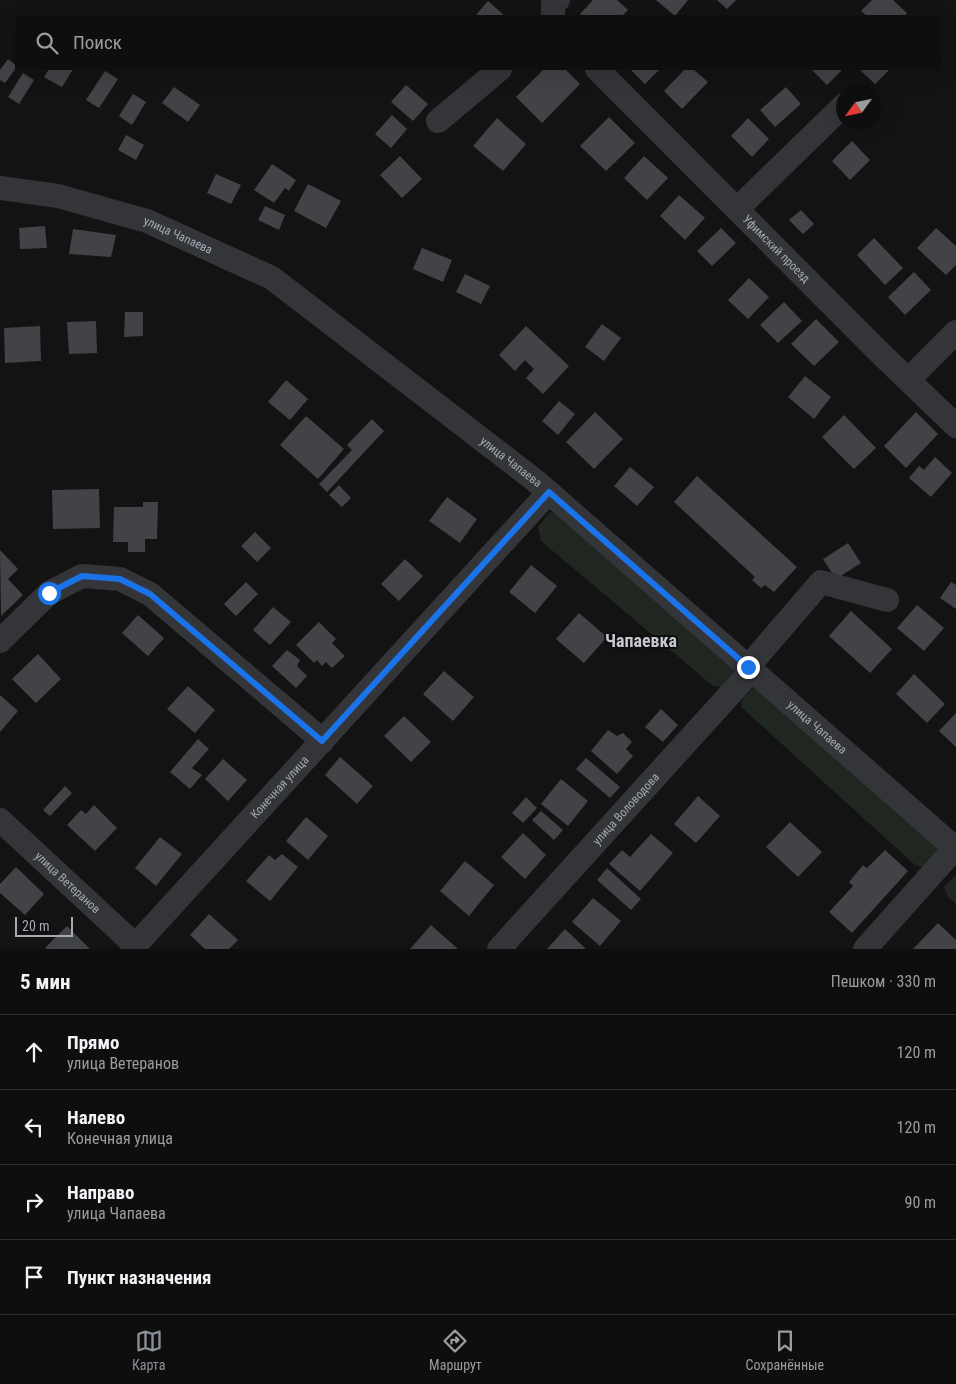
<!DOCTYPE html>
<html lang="ru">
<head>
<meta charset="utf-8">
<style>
	:root { --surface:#0e0e0f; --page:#171718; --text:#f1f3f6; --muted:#9b9c9e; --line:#2e2e2f; --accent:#8c9099 }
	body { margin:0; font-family:"Roboto Condensed",sans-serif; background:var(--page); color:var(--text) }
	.compass { position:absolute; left:836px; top:85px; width:45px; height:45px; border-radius:50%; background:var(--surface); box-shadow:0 5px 20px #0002; rotate:237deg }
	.scale { position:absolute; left:15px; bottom:12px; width:58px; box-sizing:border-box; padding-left:5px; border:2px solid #a5a9b4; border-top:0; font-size:14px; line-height:18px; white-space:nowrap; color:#a5a9b4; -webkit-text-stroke:4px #0e0e0f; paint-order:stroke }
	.stop { position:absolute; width:15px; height:15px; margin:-11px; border:4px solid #1a73e8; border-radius:50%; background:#fff }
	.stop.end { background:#1a73e8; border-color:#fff; box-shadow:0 1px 5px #0008 }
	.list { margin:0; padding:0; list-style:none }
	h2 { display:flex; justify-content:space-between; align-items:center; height:65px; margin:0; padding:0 20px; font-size:21px }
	h2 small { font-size:16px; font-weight:400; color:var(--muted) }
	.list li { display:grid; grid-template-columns:32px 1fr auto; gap:15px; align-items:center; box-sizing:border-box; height:75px; padding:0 20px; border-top:1px solid var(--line) }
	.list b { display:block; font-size:19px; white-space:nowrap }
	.list p { margin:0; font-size:16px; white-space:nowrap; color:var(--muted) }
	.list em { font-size:16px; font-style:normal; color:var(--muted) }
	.icon { flex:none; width:28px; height:28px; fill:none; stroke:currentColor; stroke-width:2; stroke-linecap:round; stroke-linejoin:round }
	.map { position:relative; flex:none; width:956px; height:949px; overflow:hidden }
	.search { position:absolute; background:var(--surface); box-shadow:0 5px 20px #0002; left:15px; right:15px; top:15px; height:55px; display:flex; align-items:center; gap:12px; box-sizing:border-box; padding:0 18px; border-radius:0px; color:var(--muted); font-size:19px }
	.sheet { height:365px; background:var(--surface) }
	nav { display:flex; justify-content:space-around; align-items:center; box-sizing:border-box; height:70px; border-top:1px solid var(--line); background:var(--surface); font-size:14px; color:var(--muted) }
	nav a { display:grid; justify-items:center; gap:2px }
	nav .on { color:var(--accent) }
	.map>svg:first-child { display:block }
	.green { fill:#1f2720 }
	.building { fill:#424347 }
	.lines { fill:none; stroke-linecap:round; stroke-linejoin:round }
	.minor { stroke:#343539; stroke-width:24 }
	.route { stroke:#1a73e8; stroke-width:6 }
	.labels { text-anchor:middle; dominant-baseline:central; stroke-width:4; stroke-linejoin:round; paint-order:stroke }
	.street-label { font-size:12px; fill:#a5a9b4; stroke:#0e0e0f }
	.district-label { font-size:18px; font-weight:bold; fill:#c6c8d0; stroke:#0e0e0f }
</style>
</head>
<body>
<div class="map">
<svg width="956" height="949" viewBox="0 0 956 949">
	<rect width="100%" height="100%" fill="#131314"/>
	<path class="green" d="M550,512L559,513L732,661L734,672L722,687L713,686L541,541L538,527Z
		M754,687L939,849L923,867L915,865L741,707L742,700Z
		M956,875V904L948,897L944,887Z"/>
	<path class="building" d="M593,0H617L628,10L622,16H583L580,14Z
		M656,0H688L675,16Z
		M717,0H736L727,9Z
		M872,0H893L907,13L905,16H867L861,11Z
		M488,1L505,16H475Z
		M8,59L16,65V68L5,83L0,80V70Z
		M49,69H73L62,87L44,77Z
		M544,69H565L580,84L542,123L516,97Z
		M630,69H660L645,84Z
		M685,69H693L708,82L682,109L664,91Z
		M811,69H843L827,85Z
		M859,69H890L875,84Z
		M105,71L118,79L99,108L86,100Z
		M23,73L34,80L19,104L8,97Z
		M406,85L428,104L413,121L391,102Z
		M174,87L200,105L188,122L162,103Z
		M786,87L801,104L775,127L760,110Z
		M133,94L146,102L132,125L119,116Z
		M392,115L407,129L391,148L375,134Z
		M609,117L635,143L606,171L580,146Z
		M497,118L526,144L503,171L473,146Z
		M748,118L769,139L752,157L731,136Z
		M126,135L144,145L136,160L118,150Z
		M852,141L870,160L850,180L832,161Z
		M400,156L422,179L402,198L380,175Z
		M644,156L668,178L647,200L624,178Z
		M272,164L296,180L289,191L285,188L274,203L254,190Z
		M216,174L241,185L231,204L207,193Z
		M308,184L341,201L326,228L294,211Z
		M679,195L705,218L685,240L660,216Z
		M265,206L285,215L279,230L258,220Z
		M801,210L814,224L803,234L789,220Z
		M45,226L47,248L20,249L19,228Z
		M721,228L736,243L712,266L697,251Z
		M936,228L956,246V265L946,275L917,248Z
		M73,229L116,235L111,257L69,254Z
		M874,238L903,268L885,285L857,255Z
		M422,248L452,260L443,282L413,269Z
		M914,272L931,290L905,315L888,297Z
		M465,274L490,286L481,304L456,292Z
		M749,278L769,297L748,319L728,300Z
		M784,302L802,321L778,343L760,325Z
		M125,312H143V336L124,337Z
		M816,319L839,342L814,366L791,344Z
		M96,321L97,353L69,354L67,322Z
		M602,324L621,338L604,361L585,347Z
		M40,326L41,361L5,363L4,328Z
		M526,326L569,366L543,394L526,378L534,369L525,360L515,371L499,355Z
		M805,376L831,397L814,419L788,397Z
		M286,380L308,399L290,420L268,402Z
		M559,401L575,414L558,435L542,421Z
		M595,412L623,439L594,469L566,442Z
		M916,412L938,434L906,468L884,446Z
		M844,415L876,448L854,469L822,437Z
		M306,416L344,449L318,479L280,445Z
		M372,419L384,431L327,492L319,484L352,450L347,445Z
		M935,457L952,473L931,497L909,478L919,466L924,470Z
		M630,467L654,487L637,506L614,486Z
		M697,476L797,567L774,592L765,585L761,588L752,580L755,577L674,502Z
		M339,485L351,498L342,507L329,495Z
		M99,489L100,528L53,529L52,490Z
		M447,497L477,519L460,543L429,521Z
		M143,502H158L157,539H145V552H128V542H113L114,507H143Z
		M255,532L271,548L257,562L241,546Z
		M848,543L861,563L836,579L823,559Z
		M0,550L18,569L8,579L23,595L1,616Z
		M405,559L423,576L399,601L381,584Z
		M531,565L557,586L535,613L509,592Z
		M246,582L258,594L236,616L224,604Z
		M951,582L956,585V609L940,598Z
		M917,605L944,628L924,651L897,628Z
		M273,607L291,622L270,645L253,630Z
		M851,611L892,649L870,673L829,636Z
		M579,613L607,637L584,663L556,639Z
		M138,615L164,638L148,656L122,633Z
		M319,622L336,639L332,643L345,656L332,668L326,662L322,666L317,660L314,663L296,645Z
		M287,650L300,660L297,666L307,676L296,688L272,666Z
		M38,654L61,679L36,703L12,679Z
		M444,671L474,697L453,721L423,694Z
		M914,674L945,704L927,723L896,694Z
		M188,686L215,710L195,733L167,709Z
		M0,695L18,711L0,732Z
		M661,709L678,725L663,742L645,727Z
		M956,713V747L939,731Z
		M404,716L431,742L411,762L384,736Z
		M608,730L617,736L623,733L632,742L626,749L633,756L617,774L591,751Z
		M198,739L209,749L192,768L202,775L190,789L170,772Z
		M340,757L373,786L357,804L325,775Z
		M586,758L620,787L610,798L576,769Z
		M223,759L247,780L228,801L205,779Z
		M561,779L588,801L568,826L541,804Z
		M65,786L72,793L50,816L43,810Z
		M698,796L720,816L696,843L674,824Z
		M526,797L537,808L523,823L512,813Z
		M94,805L117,828L95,851L67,825L81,810L86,814Z
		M541,811L563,830L554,840L532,820Z
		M306,817L328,836L308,860L286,841Z
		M790,822L822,852L798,877L766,847Z
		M523,833L546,855L525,879L501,857Z
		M651,834L673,853L640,891L609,864L622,850L630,857Z
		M160,837L182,854L156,886L135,868Z
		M885,850L908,871L852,933L829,912L853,886L849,882L863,865L867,868Z
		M282,854L298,867L270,901L246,881L269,855L275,860Z
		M465,861L494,885L469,916L440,891Z
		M16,867L44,894L25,915L0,893V884Z
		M607,868L641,899L631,910L597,880Z
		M593,898L621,921L600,946L572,922Z
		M209,914L238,940L229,949H205L190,935Z
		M938,923L956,940V949H913Z
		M431,925L458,949H410Z
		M67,926L90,949H47L45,948Z
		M565,929L586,949H547Z"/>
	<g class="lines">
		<g class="minor">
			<path d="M553,16V4L558,0"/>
			<path id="s1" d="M597,69L877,350L956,426"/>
			<path d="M438,121L500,69"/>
			<path id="s2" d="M0,188L58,196L147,221L272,278L537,482L956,849"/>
			<path d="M737,209L844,105"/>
			<path d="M908,380L956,332"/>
			<path d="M0,641L49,593L82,576L120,579L150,594L323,741"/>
			<path d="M748,667L821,582L887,600"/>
			<path id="s3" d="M0,820L135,945"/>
			<path id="s4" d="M132,949L549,492"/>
			<path id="s5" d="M499,949L752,670"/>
			<path d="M865,949L955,848"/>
		</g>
	</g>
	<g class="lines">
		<path class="route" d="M49,593L82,576L120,579L150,594L322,741L549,492L748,667"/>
	</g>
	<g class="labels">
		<g class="street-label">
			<text stroke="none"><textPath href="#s2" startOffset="185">улица Чапаева</textPath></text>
			<text stroke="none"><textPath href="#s1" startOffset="254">Уфимский проезд</textPath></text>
			<text stroke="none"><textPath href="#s2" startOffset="590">улица Чапаева</textPath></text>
			<text stroke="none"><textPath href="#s2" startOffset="995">улица Чапаева</textPath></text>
			<text stroke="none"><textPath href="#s4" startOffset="219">Конечная улица</textPath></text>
			<text stroke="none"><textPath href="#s5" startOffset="189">улица Воловодова</textPath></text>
			<text stroke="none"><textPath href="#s3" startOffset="92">улица Ветеранов</textPath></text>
		</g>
		<g class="district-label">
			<text x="641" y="640">Чапаевка</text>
		</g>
	</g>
</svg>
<svg class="compass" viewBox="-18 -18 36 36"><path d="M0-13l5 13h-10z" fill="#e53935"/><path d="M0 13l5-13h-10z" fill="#9b9c9e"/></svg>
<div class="scale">20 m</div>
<div class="stop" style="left:49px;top:593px"></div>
<div class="stop end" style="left:748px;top:667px"></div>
<div class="search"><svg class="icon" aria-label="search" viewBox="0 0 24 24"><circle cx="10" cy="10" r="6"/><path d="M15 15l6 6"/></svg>Поиск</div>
</div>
<section class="sheet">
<h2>5 мин<small>Пешком · 330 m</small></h2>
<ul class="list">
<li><svg class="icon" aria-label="ahead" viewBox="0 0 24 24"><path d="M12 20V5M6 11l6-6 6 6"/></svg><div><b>Прямо</b><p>улица Ветеранов</p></div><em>120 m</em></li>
<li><svg class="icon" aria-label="left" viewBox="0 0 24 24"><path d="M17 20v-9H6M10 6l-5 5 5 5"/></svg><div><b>Налево</b><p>Конечная улица</p></div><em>120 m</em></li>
<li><svg class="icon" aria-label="right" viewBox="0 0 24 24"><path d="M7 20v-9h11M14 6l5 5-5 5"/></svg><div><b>Направо</b><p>улица Чапаева</p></div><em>90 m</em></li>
<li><svg class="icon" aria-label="arrive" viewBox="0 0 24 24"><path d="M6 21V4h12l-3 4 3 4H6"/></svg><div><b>Пункт назначения</b></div></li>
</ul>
</section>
<nav>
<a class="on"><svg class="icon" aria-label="map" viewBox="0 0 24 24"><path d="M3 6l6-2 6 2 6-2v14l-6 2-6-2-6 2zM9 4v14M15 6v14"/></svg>Карта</a>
<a><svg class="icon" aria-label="directions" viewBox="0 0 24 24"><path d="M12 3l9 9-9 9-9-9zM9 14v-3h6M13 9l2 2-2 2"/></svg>Маршрут</a>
<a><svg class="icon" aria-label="saved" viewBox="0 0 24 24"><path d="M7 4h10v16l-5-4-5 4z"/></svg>Сохранённые</a>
</nav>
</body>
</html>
